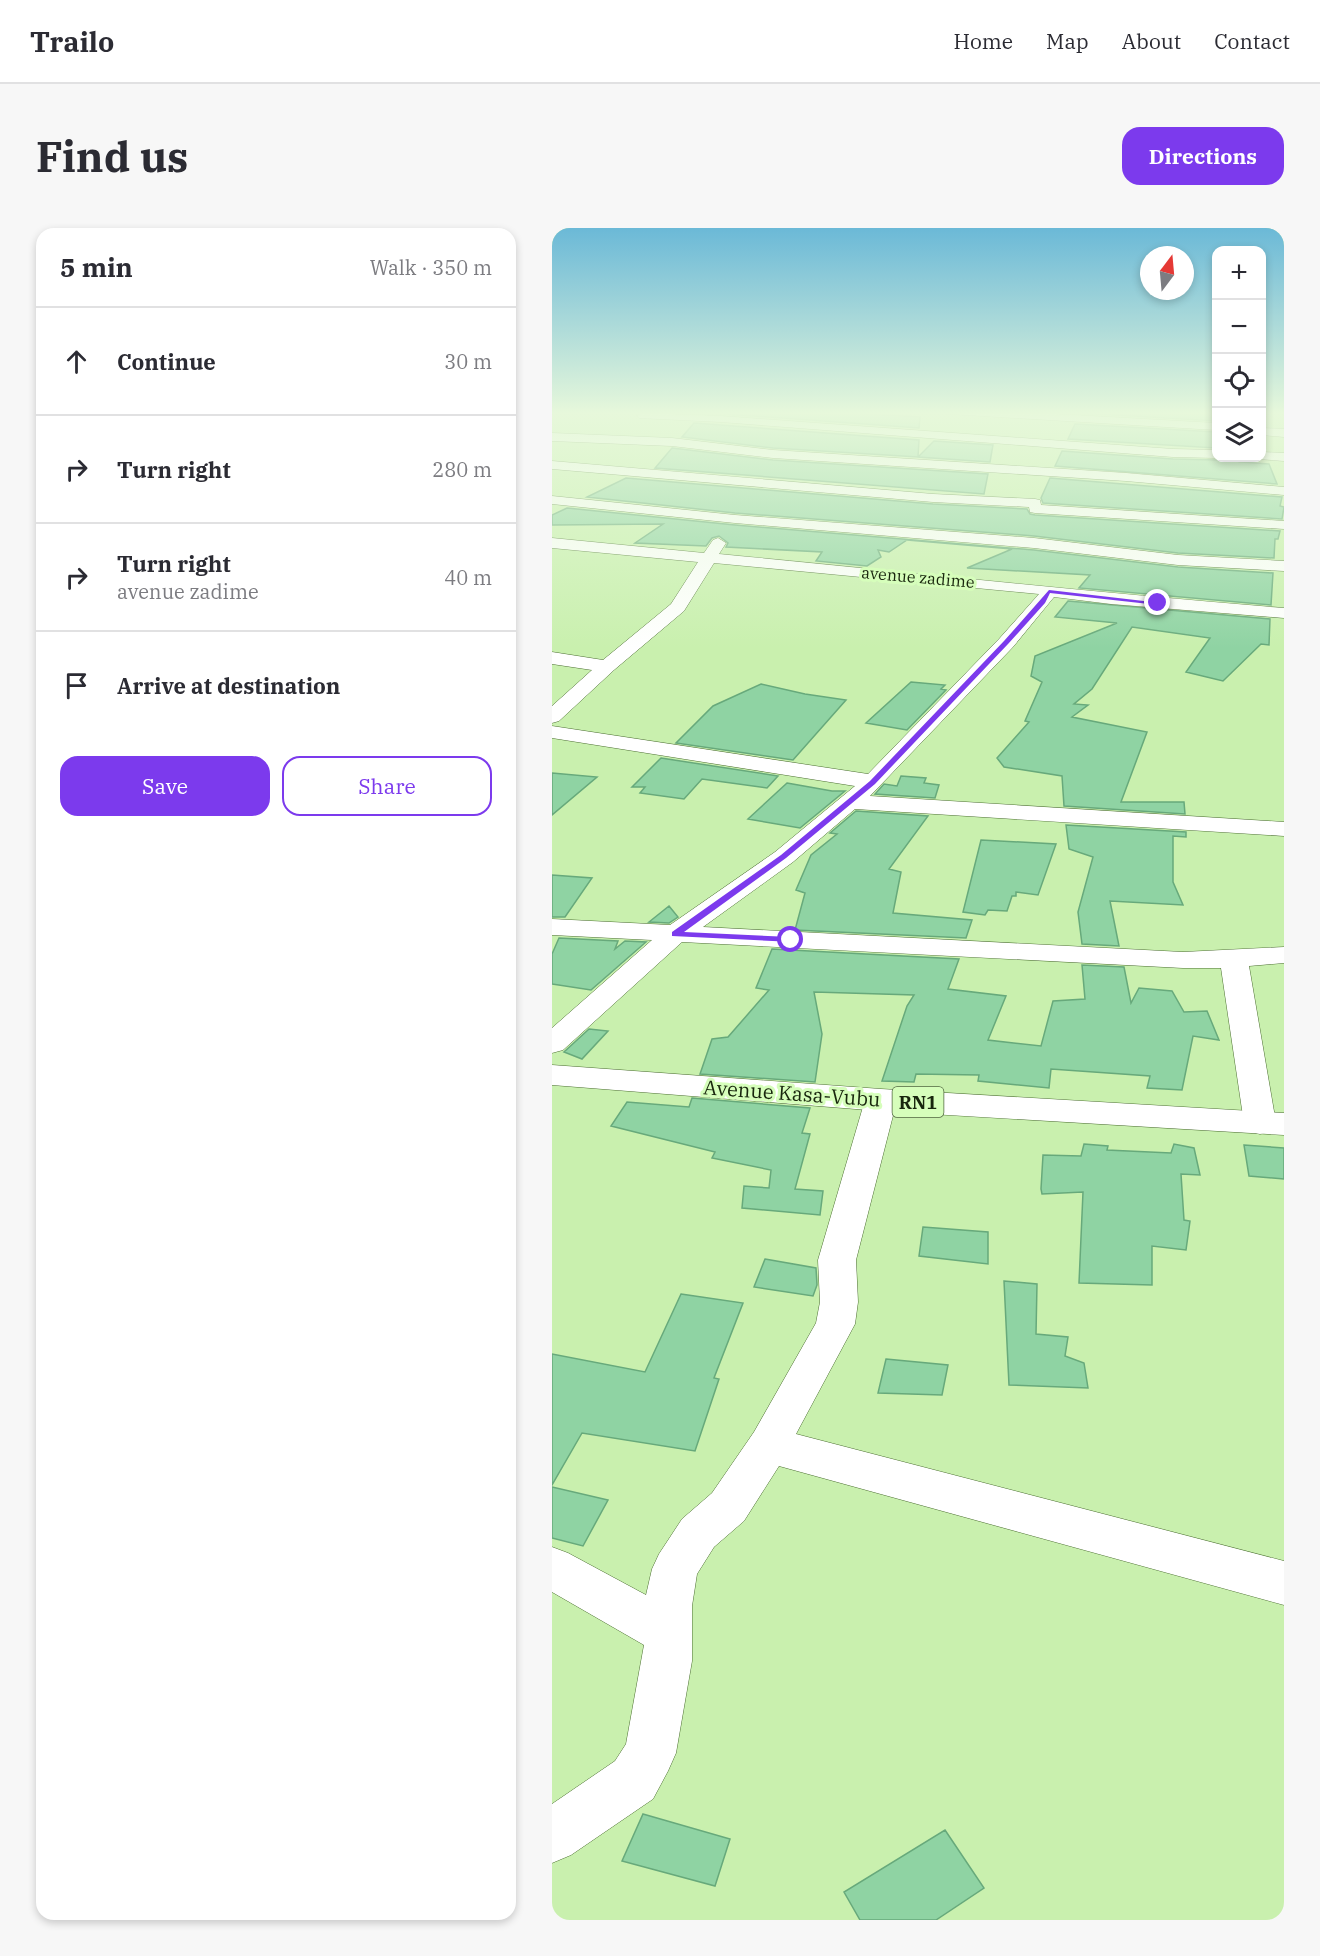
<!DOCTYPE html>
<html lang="en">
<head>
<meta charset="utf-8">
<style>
	:root { --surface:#fff; --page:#f7f7f7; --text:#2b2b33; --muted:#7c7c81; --line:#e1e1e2; --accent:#7c3aed }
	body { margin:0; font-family:"IBM Plex Serif",serif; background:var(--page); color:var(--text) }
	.controls { position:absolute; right:18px; top:18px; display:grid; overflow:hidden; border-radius:12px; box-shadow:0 3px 9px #0003 }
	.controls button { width:54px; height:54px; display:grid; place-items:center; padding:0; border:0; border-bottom:2px solid var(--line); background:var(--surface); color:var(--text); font:30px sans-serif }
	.compass { position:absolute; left:588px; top:18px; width:54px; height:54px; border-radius:50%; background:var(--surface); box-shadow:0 3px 9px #0003; rotate:16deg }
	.stop { position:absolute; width:18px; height:18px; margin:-14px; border:4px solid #7c3aed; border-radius:50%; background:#fff }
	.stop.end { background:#7c3aed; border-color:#fff; box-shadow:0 2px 6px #0008 }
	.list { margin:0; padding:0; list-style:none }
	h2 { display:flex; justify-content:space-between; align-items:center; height:78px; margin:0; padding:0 24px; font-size:26px }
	h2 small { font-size:20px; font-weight:400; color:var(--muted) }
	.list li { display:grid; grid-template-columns:39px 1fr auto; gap:18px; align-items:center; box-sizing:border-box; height:108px; padding:0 24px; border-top:2px solid var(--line) }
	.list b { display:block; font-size:22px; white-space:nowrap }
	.list p { margin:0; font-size:20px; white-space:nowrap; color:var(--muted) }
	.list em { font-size:20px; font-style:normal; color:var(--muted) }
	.actions { display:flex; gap:12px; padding:18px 24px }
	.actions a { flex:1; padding:14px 0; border:2px solid var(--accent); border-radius:18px; text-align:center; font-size:21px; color:var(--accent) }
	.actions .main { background:var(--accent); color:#fff }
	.icon { flex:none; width:33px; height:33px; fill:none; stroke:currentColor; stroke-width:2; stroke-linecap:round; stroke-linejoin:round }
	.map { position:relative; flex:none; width:732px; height:1692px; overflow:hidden; border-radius:18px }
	header { display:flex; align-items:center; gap:36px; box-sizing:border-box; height:84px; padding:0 30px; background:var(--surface); border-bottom:2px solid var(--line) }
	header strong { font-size:28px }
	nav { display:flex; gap:33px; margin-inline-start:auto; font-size:21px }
	.intro { display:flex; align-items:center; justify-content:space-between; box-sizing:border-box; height:144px; padding:0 36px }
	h1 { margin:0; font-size:42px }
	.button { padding:15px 27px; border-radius:18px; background:var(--accent); color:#fff; font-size:21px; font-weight:700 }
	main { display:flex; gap:36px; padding:0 36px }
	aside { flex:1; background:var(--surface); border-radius:18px; box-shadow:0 3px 9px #0003 }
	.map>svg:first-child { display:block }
	.building { fill:#8fd3a3; stroke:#67a97b; stroke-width:1.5 }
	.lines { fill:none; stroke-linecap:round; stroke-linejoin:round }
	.minor-casing { stroke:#4d6f33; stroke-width:1 }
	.trunk-casing { stroke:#4d6f33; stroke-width:1 }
	.minor { fill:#fff; fill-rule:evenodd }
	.trunk { fill:#fff; fill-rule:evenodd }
	.route { fill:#7c3aed }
	.labels { text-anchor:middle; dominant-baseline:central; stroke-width:6; stroke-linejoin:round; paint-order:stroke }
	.far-street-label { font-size:16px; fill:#18260d; stroke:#d6febb }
	.shield { fill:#d6febb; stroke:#516741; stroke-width:1.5 }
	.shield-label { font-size:18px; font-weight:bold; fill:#18260d }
	.street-label { font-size:20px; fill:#18260d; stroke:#d6febb }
</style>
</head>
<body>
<header>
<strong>Trailo</strong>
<nav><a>Home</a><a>Map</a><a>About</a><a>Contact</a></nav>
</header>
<div class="intro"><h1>Find us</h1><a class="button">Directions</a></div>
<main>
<aside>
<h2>5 min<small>Walk · 350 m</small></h2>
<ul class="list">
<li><svg class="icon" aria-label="ahead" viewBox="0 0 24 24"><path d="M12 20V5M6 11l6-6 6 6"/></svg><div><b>Continue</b></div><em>30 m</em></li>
<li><svg class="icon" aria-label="right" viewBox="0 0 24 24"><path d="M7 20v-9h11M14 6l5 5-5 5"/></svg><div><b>Turn right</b></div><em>280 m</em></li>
<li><svg class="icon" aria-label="right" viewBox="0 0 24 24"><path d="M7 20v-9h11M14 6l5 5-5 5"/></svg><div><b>Turn right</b><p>avenue zadime</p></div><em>40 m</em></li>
<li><svg class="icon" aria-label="arrive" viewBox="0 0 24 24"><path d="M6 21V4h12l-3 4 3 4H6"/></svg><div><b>Arrive at destination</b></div></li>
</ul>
<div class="actions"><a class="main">Save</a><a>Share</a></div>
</aside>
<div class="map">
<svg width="732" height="1692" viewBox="0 0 732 1692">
	<rect width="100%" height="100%" fill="#c9f0ae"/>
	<path class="building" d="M182,183H268L368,189L367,200L175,186Z
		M534,183L657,185L664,186V193L531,185Z
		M142,195L367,212L366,229L221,220L130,209Z
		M523,196L664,204V220L516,211Z
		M382,213L441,217L438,234L366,229Z
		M120,220L221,232L436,246L432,266L103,240Z
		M510,223L621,231L665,232L667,230H693L688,234L717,236L725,256L503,238Z
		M74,250L381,276L475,281L478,286L483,287L728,303L726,311H723L722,330L626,325L482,308L183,285L35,269Z
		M498,250L730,269L728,278L732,279L730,291L491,275L489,270Z
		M15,280L183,297L482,322L626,339L721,345L719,377L527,360L538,347L415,340L460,321L355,312L337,324L326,322L329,329L315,338L264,333L270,324L174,319L176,315L167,308L160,310L154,318L83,315L111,296L0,297V287Z
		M516,373L718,391L717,417L709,416L671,453L634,444L658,410L580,399L540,461L522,476L536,477L520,489L595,504L569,574H632L633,586L512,578L510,548L452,539L445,530L477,494L473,493L490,454L479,448L483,428L565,395L503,389Z
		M359,454L393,457L389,461L394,462L355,502L314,495Z
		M209,456L253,466L294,472L241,532L124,515L161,478Z
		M109,530L226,548L215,560L150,551L132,571L88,565L93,559H80Z
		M0,545L45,549L0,587Z
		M349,548L374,550L372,555L387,557L383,570L323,566L332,556L345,558Z
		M235,555L280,563H293L248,600L196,591Z
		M304,583L376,588L337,641L349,644L341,685L420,692L414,710L243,702L253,665L244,662L259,627L285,606L278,605Z
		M514,597L634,604V609L621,608V654L631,677L558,673L567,718L530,716L526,684L541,629L517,621Z
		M429,612L504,616L486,667L464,664V668H460L455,683L436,682L433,687L411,684Z
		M0,647L40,650L13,689H0Z
		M117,678L126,689L117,695L97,694Z
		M7,710L66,713L63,721L73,713L94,714L39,762L0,756V726Z
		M220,721L407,731L396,761L454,768L436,812L489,818L501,773L533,771L530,737L572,739L579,775L587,760L620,763L632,784L655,783L667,812L641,808L630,862L595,860L598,848L499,841L497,860L426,853L427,847L364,846L362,854L330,853L355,778L362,767L262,764L270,806L263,854L148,846L160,811L176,809L217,762L204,760Z
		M37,801L56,803L30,831L12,824Z
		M140,870L258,880L250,905L258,906L243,961L271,963L268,987L190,980L192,958L217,960L219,942L160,930L163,924L59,898L75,874L137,879Z
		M532,916L556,918L555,922L619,925L622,916L642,920L648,947L629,946L632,992L638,993L634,1022L600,1018V1057L527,1055L531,964L490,966L489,961L491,927L529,928Z
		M692,917L732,920V951L697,948Z
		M371,999L436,1004V1036L367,1028Z
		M213,1031L264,1040L265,1057L261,1068L202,1059Z
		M452,1053L485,1056L484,1106L516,1109L513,1128L532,1135L536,1160L457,1157Z
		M129,1066L191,1075L162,1150L167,1151L143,1223L30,1205L0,1257V1126L93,1144Z
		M334,1131L396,1137L390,1167L326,1165Z
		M0,1259L56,1272L31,1318L0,1310Z
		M91,1586L178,1611L163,1658L70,1633Z
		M393,1602L432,1660L384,1692H308L292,1664Z"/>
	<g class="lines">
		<defs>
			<path id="minor" d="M391,183H450L664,195V202L397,186Z
				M91,185L169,188L621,221L664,222L665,230L621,229L169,194L87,190L85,188Z
				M710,200L732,201V209L710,207Z
				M0,205L120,210L221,222L574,245L732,259V267L574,253L221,230L120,218L0,213Z
				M710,224L732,225V233L706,231L710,230Z
				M0,233L381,266L483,271L488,272L489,277L732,293V301L483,285L478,284L477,279L381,274L0,241Z
				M0,268L183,287L482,310L626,327L732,333V343L626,337L482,320L183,295L0,276Z
				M0,310L152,325L161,312L166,310L174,315L167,326C355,344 543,365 732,380V390L559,376L502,369L461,419L318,568L732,594V608L303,581L241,634L151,699L631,724L732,719V735L697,738L724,895L720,903L708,906L696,903L692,895L669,740H631L130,714L11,822L0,825V800L100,712L0,707V691L118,697L223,624L303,558L0,510V498L316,546L447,411L487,366L162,335L132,383L62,442L7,493L0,495V478L40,442L0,436V424L51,432L119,376L146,334L0,320Z
				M329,862L340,865L345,872L304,1032L306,1074L303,1096L244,1206L732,1333V1377L227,1238L192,1293L162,1319L145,1346L140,1378V1433L124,1525L116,1543L101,1571L19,1627L0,1635V1576L63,1533L74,1516L92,1417L0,1364V1319L16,1325L94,1367L100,1341L107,1326L130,1291L160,1265L202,1204L264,1095L268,1074L266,1032L313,872L318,865Z"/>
			<path id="trunk" d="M0,837L329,861L732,885V907L329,883L0,857Z"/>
		</defs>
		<use href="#minor" class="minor-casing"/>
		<use href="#trunk" class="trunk-casing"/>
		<use href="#minor" class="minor"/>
		<use href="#trunk" class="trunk"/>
	</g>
	<linearGradient id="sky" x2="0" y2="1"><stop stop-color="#6bb9d7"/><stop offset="0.44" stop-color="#e7f8db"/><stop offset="1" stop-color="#e7f8db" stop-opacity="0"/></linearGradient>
	<rect width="732" height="420" fill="url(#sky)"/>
	<path class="route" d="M497,362L609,375L606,377L498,365L493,375L456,416L323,556L234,630L132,704L239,709L243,712L242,714L120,708V704L229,627L318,553L452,413Z"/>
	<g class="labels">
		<g class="far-street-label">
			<text transform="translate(366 349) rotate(5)">avenue zadime</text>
		</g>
		<rect class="shield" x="340.5" y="859" width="51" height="30" rx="4.5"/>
		<g class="shield-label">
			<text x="366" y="874">RN1</text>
		</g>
		<g class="street-label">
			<text transform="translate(240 865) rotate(4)">Avenue Kasa-Vubu</text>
		</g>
	</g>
</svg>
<div class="controls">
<button>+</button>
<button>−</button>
<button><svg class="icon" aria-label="locate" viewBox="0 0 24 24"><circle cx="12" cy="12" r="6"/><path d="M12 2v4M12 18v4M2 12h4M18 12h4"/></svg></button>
<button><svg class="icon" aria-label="layers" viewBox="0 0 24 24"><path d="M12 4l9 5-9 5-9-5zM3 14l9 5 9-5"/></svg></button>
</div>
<svg class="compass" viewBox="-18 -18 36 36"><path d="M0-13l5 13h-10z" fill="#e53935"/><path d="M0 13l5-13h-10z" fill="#7c7c81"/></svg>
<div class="stop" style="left:239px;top:712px"></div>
<div class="stop end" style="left:606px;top:375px"></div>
</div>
</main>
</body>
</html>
